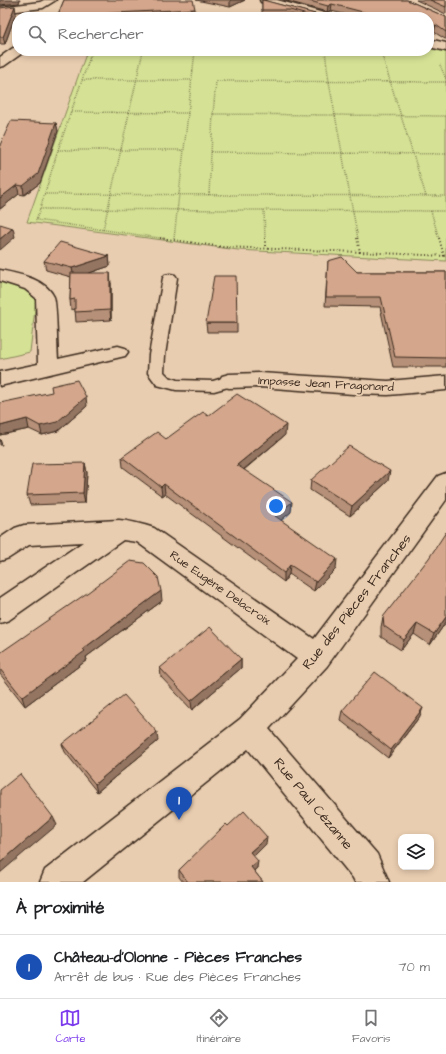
<!DOCTYPE html>
<html lang="fr">
<head>
<meta charset="utf-8">
<style>
	:root { --surface:#fff; --page:#f6f6f6; --text:#202124; --muted:#757577; --line:#e0e0e0; --accent:#7c3aed }
	body { margin:0; font-family:"Architects Daughter",sans-serif; background:var(--page); color:var(--text) }
	.controls { position:absolute; right:12px; bottom:12px; display:grid; overflow:hidden; border-radius:8px; box-shadow:0 2px 6px #0003 }
	.controls button { width:36px; height:36px; display:grid; place-items:center; padding:0; border:0; border-bottom:1px solid var(--line); background:var(--surface); color:var(--text); font:20px sans-serif }
	.you { position:absolute; left:276px; top:506px; width:14px; height:14px; margin:-10px; border:3px solid #fff; border-radius:50%; background:#1a73e8; box-shadow:0 0 0 6px #1a73e833 }
	.badge { display:grid; place-items:center; width:26px; height:26px; border-radius:50%; background:var(--accent); color:#fff; font-size:13px; font-weight:700 }
	.pin { position:absolute; translate:-50% -33px; filter:drop-shadow(0 1px 2px #0008) }
	.pin::after { content:''; position:absolute; top:21px; width:14px; height:12px; background:inherit; clip-path:polygon(0 0,100% 0,50% 100%) }
	.list { margin:0; padding:0; list-style:none }
	h2 { display:flex; justify-content:space-between; align-items:center; height:52px; margin:0; padding:0 16px; font-size:17px }
	h2 small { font-size:13px; font-weight:400; color:var(--muted) }
	.list li { display:grid; grid-template-columns:26px 1fr auto; gap:12px; align-items:center; box-sizing:border-box; height:64px; padding:0 16px; border-top:1px solid var(--line) }
	.list b { display:block; font-size:15px; white-space:nowrap }
	.list p { margin:0; font-size:13px; white-space:nowrap; color:var(--muted) }
	.list em { font-size:13px; font-style:normal; color:var(--muted) }
	.icon { flex:none; width:22px; height:22px; fill:none; stroke:currentColor; stroke-width:2; stroke-linecap:round; stroke-linejoin:round }
	.map { position:relative; flex:none; width:446px; height:882px; overflow:hidden }
	.search { position:absolute; background:var(--surface); box-shadow:0 2px 6px #0003; left:12px; right:12px; top:12px; height:44px; display:flex; align-items:center; gap:10px; box-sizing:border-box; padding:0 14px; border-radius:16px; color:var(--muted); font-size:15px }
	.sheet { height:116px; background:var(--surface) }
	nav { display:flex; justify-content:space-around; align-items:center; box-sizing:border-box; height:56px; border-top:1px solid var(--line); background:var(--surface); font-size:11px; color:var(--muted) }
	nav a { display:grid; justify-items:center; gap:2px }
	nav .on { color:var(--accent) }
	.map>svg:first-child { display:block }
	.green { fill:#d5e295; stroke:#88865a }
	.lines { fill:none; stroke-linecap:round; stroke-linejoin:round }
	.lane-casing { stroke:#3b2a1e; stroke-width:3 }
	.street-casing { stroke:#3b2a1e; stroke-width:3 }
	.secondary-casing { stroke:#3b2a1e; stroke-width:3 }
	.path-far1 { stroke:#3b2a1e; stroke-width:1.5; stroke-dasharray:0.5 1.5; stroke-linecap:butt }
	.path { stroke:#3b2a1e; stroke-width:2; stroke-dasharray:1 2.5; stroke-linecap:butt }
	.lane { fill:#e9cdb0; fill-rule:evenodd }
	.street { fill:#e9cdb0; fill-rule:evenodd }
	.secondary { fill:#e9cdb0; fill-rule:evenodd }
	.wall { fill:#b69078; stroke:#3b2a1e }
	.shaded-wall { fill:#947562; stroke:#3b2a1e }
	.building { fill:#d4a78c; stroke:#3b2a1e }
	.labels { text-anchor:middle; dominant-baseline:central; stroke-width:3.5; stroke-linejoin:round; paint-order:stroke }
	.street-label { font-size:12px; fill:#3b2a1e; stroke:#e9cdb0 }
	.near-street-label { font-size:14px; fill:#3b2a1e; stroke:#e9cdb0 }
</style>
</head>
<body>
<div class="map">
<svg width="446" height="882" viewBox="0 0 446 882">
	<rect width="100%" height="100%" fill="#e9cdb0"/>
	<filter id="ink" filterUnits="userSpaceOnUse"><feTurbulence type="fractalNoise" baseFrequency=".025" numOctaves="2"/><feDisplacementMap in="SourceGraphic" scale="8" xChannelSelector="R" yChannelSelector="G"/><feConvolveMatrix kernelMatrix="1 2 1 2 8 2 1 2 1" color-interpolation-filters="sRGB"/></filter>
	<g filter="url(#ink)">
		<path class="green" d="M292,11L313,17H158L219,13L285,15Z
			M429,48L446,52V261L238,250L27,222L87,51H429Z
			M0,280L35,292L36,300L30,352L0,359Z"/>
		<g class="lines">
			<defs>
				<path id="lane" d="M170,274L175,275L177,278L165,355L164,372L169,377L177,380L213,381L229,376L235,377L237,381L235,385L214,391L176,390L157,385L148,373L149,355L163,278L165,275Z"/>
				<path id="street" d="M44,0H56L43,8L0,13V7L40,2Z
					M17,47V51H23L21,54L4,66L0,67V57L13,48Z
					M0,270C18,274 45,278 54,297C57,305 57,347 58,359L118,346L125,348L128,352L125,356L0,386V372L38,364L36,298L25,289L0,281Z
					M260,373L388,381L446,376V390L388,395L353,394L260,387L229,388L222,386L219,381L222,376L229,374Z
					M446,473V500L327,666L269,729L377,854L389,882H355L353,878L248,749L83,882H40L45,870L240,719L297,659L137,542L123,540L9,620L0,623V598L83,542L29,545L9,558L0,561V538L15,528L24,525L119,520C131,521 142,524 154,528L314,639L438,476Z"/>
				<path id="secondary" d="M260,0H277L331,15L332,17H315L261,2Z
					M429,39L446,43V51L429,47Z"/>
			</defs>
			<use href="#lane" class="lane-casing"/>
			<use href="#street" class="street-casing"/>
			<use href="#secondary" class="secondary-casing"/>
			<path class="path-far1" d="M123,51H166
				M209,51L381,52L426,196
				M325,51L329,82L358,239
				M381,52L416,53
				M440,65L446,79
				M82,80H191
				M446,82L216,81L213,114L446,116
				M71,112L188,113
				M58,150H184
				M211,152L446,154
				M44,194L446,196
				M209,195L213,114
				M40,209L58,150L92,51
				M264,210L265,239
				M431,211L439,239
				M103,230L143,51
				M167,239L36,220L40,209L446,211
				M174,239L195,51"/>
			<path class="path" d="M160,238L223,247L360,252
				M265,238V248
				M357,238L360,252L446,256
				M439,238L444,256"/>
			<use href="#lane" class="lane"/>
			<use href="#street" class="street"/>
			<use href="#secondary" class="secondary"/>
		</g>
		<path class="wall" d="M64,0L195,9V15L157,17H57Z
			M196,0H245L230,7Z
			M262,0L315,14V17H300L290,14H262Z
			M283,0H407L446,17V39H445L434,32L429,17H356L331,11L327,12Z
			M416,0H446V14Z
			M0,8L16,13L5,44H0Z
			M56,123L58,131L40,183L24,195L19,194L0,209V145Z
			M109,256L110,266L89,273L111,283V320L76,322L75,309L71,310L70,300L71,277L46,270L44,261Z
			M328,261L357,272H446V367H393L380,307L325,306Z
			M206,323H237V332H207Z
			M0,403L87,406L58,431L42,435L29,429L0,435Z
			M208,416L285,435L244,470L291,512L281,520L336,569L314,591L289,574L284,582L165,494L162,496L123,467L122,457L166,439Z
			M85,463L87,473L85,503L30,505L27,495Z
			M311,480L388,481L350,516L310,490Z
			M162,601L86,657L87,660L25,706L0,674V653Z
			M383,617L446,622L430,645L414,634L401,650L381,637V627Z
			M241,659V668L192,710L161,677L160,668Z
			M342,711L420,716L388,758L340,720Z
			M158,741L97,792L65,752L62,744Z
			M228,826L266,844L253,856L257,868L254,871L263,882H183L179,877V870Z"/>
		<path class="shaded-wall" d="M0,0H20L19,3L0,5Z
			M231,0H245L230,7V1Z
			M332,4L331,11L327,12L328,6Z
			M15,6L16,13L5,44L3,37Z
			M315,14V17H311V16Z
			M436,25L434,32L429,33V27Z
			M56,123L58,131L40,183L24,195L23,186Z
			M17,185L19,194L0,209V198Z
			M13,228L15,237L0,250V239Z
			M109,256L110,266L74,278L72,268Z
			M110,273L111,283V320L110,310Z
			M86,397L87,406L58,431L42,435L40,426Z
			M27,419L29,429L0,435V426Z
			M286,425L285,435L237,475V465Z
			M0,439L2,445H0Z
			M85,463L87,473L85,503L83,493Z
			M390,471L388,481L350,516L352,506Z
			M164,484L165,494L162,496L161,487Z
			M292,502L291,512L274,526L275,516Z
			M337,559L336,569L314,591L316,582Z
			M290,565L289,574L284,582V573Z
			M161,591L162,601L86,657L87,660L25,706L22,697L83,649Z
			M446,617V622L430,645L434,634Z
			M417,624L414,634L401,650L404,640Z
			M241,659V668L192,710L191,701Z
			M423,708L420,716L388,758L391,750Z
			M157,732L158,741L97,792L95,784Z
			M53,817L57,825L0,873V863Z
			M267,837L266,844L250,860V852Z
			M258,861L257,868L250,874L251,867Z"/>
		<path class="building" d="M64,0H193L195,9L96,14L95,17H57Z
			M262,0H263L315,14L311,16L290,10H262Z
			M306,0H407L446,17V32L436,25L429,27V17H382L332,4L328,6Z
			M430,0H446V7Z
			M15,6L3,37H0V8Z
			M11,121L56,123L38,174L23,186L17,185L0,198V145Z
			M0,224L13,228L0,239Z
			M60,242L109,256L72,268L44,261Z
			M342,257L357,272H446V358L395,357L381,297H326L328,261Z
			M71,273H110V310L75,312V299L70,300Z
			M214,276H236L237,323H206Z
			M77,380L86,397L57,422L40,426L27,419L0,426V403L52,392L51,386Z
			M237,394L286,425L237,465L292,502L275,516L337,559L316,582L290,565L284,573L164,484L161,487L122,457L157,432L166,439L203,412L208,416Z
			M349,446L390,471L352,506L311,480Z
			M85,463L83,493L27,495L32,464Z
			M446,532V617L434,634L417,624L404,640L384,626L383,617L429,558Z
			M130,561L144,563L158,577L161,591L83,649L85,651L22,697L0,669V653L87,593Z
			M210,627L241,659L191,701L160,668Z
			M375,672L423,708L391,750L342,711Z
			M124,695L157,732L95,784L62,744Z
			M20,774L53,817L0,863V790Z
			M244,811L267,837L250,852L258,861L251,867L263,882H188L179,870L226,824L228,826Z"/>
	</g>
	<g class="labels">
		<g class="street-label">
			<text transform="translate(326 384) rotate(3)">Impasse Jean Fragonard</text>
			<text transform="translate(220 588) rotate(35)">Rue Eugène Delacroix</text>
		</g>
		<g class="near-street-label">
			<text transform="translate(357 602) rotate(-52)">Rue des Pièces Franches</text>
			<text transform="translate(313 804) rotate(50)">Rue Paul Cézanne</text>
		</g>
	</g>
</svg>
<div class="controls">
<button><svg class="icon" aria-label="layers" viewBox="0 0 24 24"><path d="M12 4l9 5-9 5-9-5zM3 14l9 5 9-5"/></svg></button>
</div>
<div class="you"></div>
<div class="pin badge" style="left:179px;top:820px;background:#1a4fb4">1</div>
<div class="search"><svg class="icon" aria-label="search" viewBox="0 0 24 24"><circle cx="10" cy="10" r="6"/><path d="M15 15l6 6"/></svg>Rechercher</div>
</div>
<section class="sheet">
<h2>À proximité<small></small></h2>
<ul class="list">
<li><span class="badge" style="background:#1a4fb4">1</span><div><b>Château-d'Olonne - Pièces Franches</b><p>Arrêt de bus · Rue des Pièces Franches</p></div><em>70 m</em></li>
</ul>
</section>
<nav>
<a class="on"><svg class="icon" aria-label="map" viewBox="0 0 24 24"><path d="M3 6l6-2 6 2 6-2v14l-6 2-6-2-6 2zM9 4v14M15 6v14"/></svg>Carte</a>
<a><svg class="icon" aria-label="directions" viewBox="0 0 24 24"><path d="M12 3l9 9-9 9-9-9zM9 14v-3h6M13 9l2 2-2 2"/></svg>Itinéraire</a>
<a><svg class="icon" aria-label="saved" viewBox="0 0 24 24"><path d="M7 4h10v16l-5-4-5 4z"/></svg>Favoris</a>
</nav>
</body>
</html>
